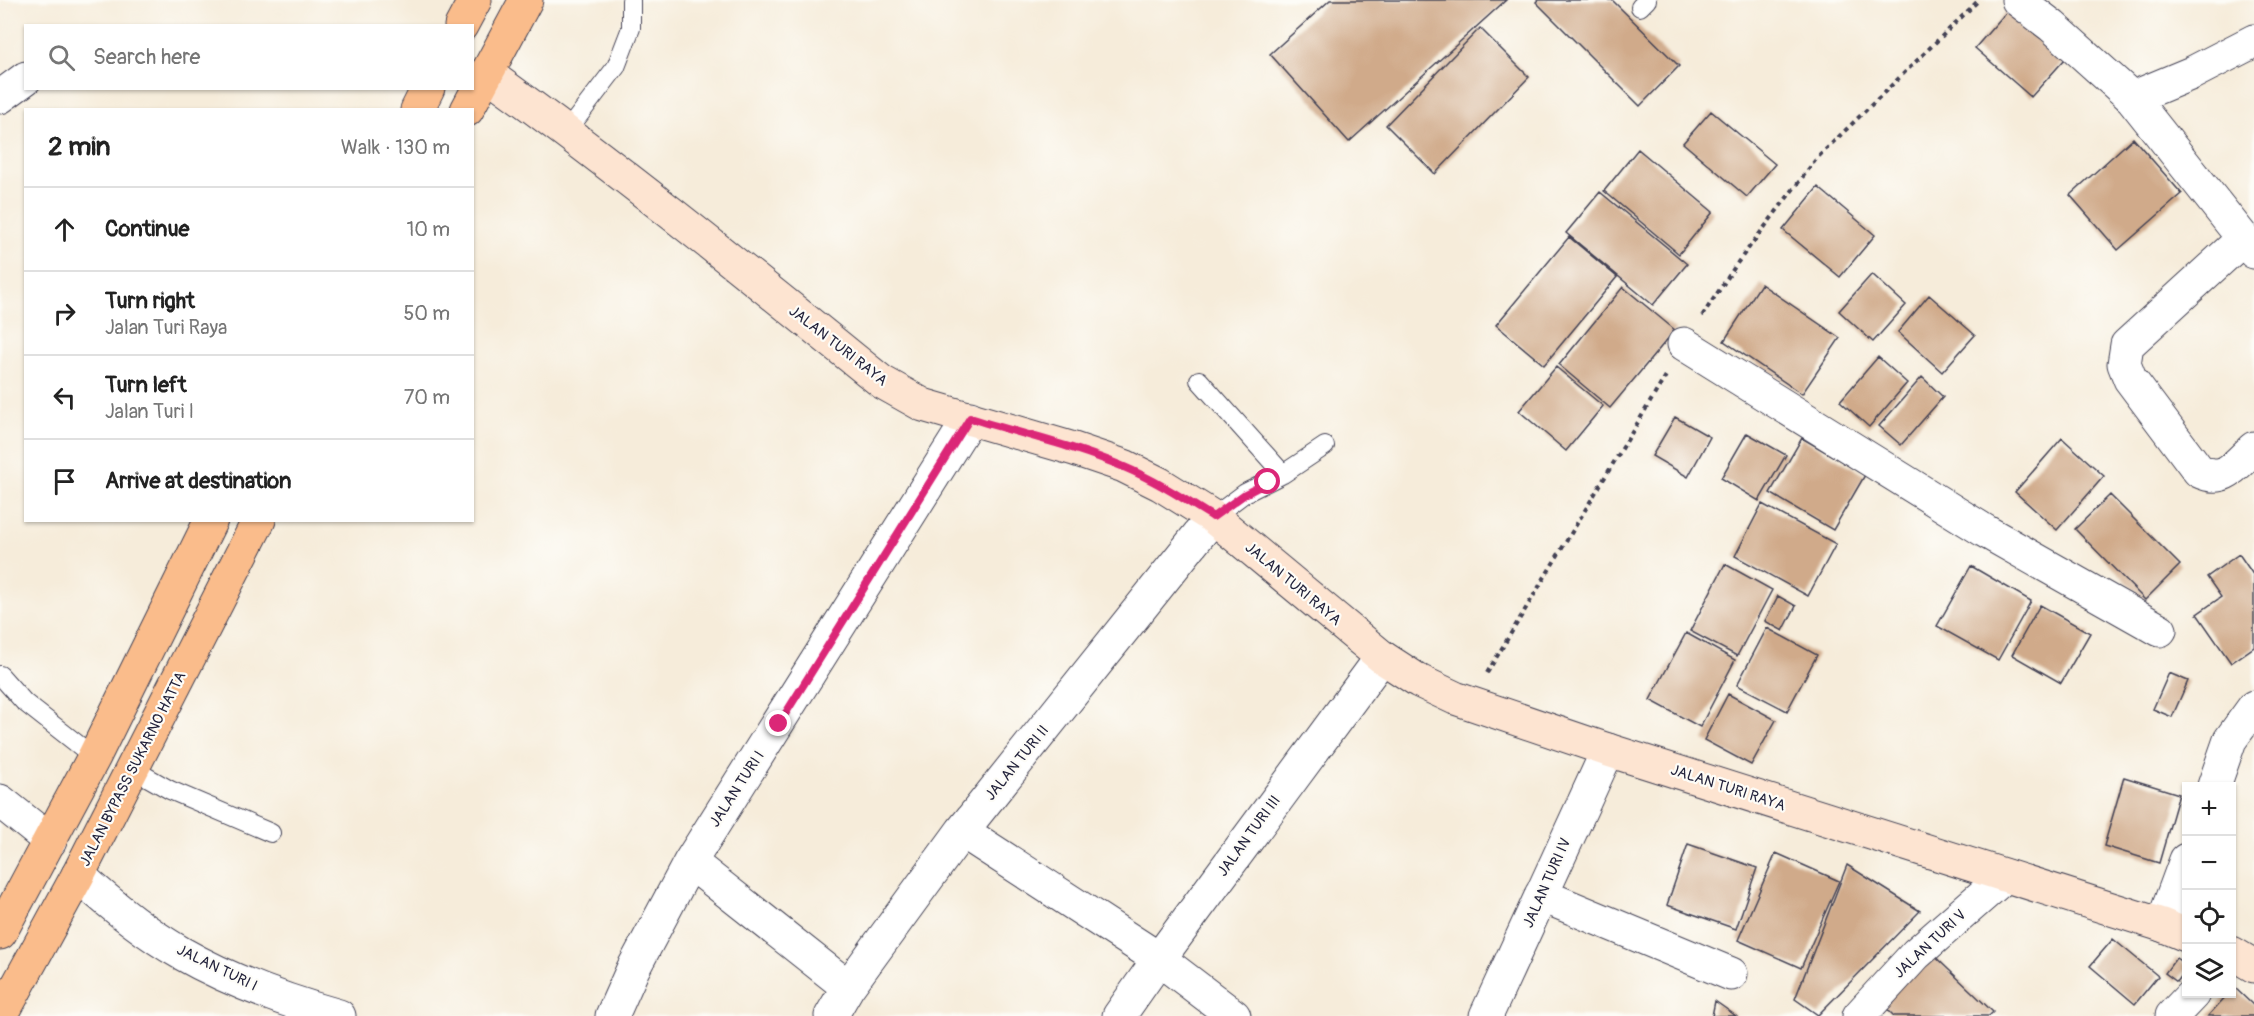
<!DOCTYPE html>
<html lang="en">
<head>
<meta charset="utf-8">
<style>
	:root { --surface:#fff; --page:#f6f6f6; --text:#222; --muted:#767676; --line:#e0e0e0 }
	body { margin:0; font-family:Pangolin,sans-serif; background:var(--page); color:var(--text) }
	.controls { position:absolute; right:18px; bottom:18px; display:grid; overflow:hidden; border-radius:0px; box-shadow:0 2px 4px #0004 }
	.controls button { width:54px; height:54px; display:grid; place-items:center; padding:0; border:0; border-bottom:2px solid var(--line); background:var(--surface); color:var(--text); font:30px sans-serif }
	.stop { position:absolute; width:18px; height:18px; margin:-14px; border:4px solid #db2777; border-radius:50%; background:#fff }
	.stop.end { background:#db2777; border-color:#fff; box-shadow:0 2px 6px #0008 }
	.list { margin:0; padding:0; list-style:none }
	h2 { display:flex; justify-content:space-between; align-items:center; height:78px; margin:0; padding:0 24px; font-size:26px }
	h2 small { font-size:20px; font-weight:400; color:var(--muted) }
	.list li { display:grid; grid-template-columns:39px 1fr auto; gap:18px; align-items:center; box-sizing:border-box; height:84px; padding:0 24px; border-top:2px solid var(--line) }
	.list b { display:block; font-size:22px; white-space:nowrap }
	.list p { margin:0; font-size:20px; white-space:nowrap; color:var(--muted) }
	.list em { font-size:20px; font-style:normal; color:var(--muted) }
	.icon { flex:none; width:33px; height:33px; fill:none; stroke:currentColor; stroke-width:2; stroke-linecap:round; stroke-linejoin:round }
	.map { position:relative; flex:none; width:2254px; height:1016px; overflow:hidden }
	.search { position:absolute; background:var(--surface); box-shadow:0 2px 4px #0004; left:24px; top:24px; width:450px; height:66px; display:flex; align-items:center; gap:15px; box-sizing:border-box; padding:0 21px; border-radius:0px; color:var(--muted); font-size:22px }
	.panel { position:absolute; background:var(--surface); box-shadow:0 2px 4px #0004; left:24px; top:108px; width:450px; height:414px; border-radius:0px }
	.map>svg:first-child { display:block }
	.building { fill:#d0aa8a }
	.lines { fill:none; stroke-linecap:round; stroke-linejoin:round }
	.lane-casing { stroke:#424053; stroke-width:20 }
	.street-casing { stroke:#424053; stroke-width:35 }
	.secondary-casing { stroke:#424053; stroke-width:35 }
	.highway-casing { stroke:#424053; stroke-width:35 }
	.path { stroke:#424053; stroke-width:4; stroke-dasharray:4.5 4.5; stroke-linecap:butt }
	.lane { stroke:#fff; stroke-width:18 }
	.street { stroke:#fff; stroke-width:33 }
	.secondary { stroke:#fde4d1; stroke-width:33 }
	.highway { stroke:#fabc8b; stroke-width:33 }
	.route { stroke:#db2777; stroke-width:8 }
	.labels { text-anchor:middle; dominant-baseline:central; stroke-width:4.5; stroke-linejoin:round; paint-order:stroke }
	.street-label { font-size:15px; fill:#22223b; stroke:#fdfcf7 }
</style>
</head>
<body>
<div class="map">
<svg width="2254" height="1016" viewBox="0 0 2254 1016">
	<rect width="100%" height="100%" fill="#fdfcf7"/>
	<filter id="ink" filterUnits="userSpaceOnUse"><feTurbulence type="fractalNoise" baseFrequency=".0167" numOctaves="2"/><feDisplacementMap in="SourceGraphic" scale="12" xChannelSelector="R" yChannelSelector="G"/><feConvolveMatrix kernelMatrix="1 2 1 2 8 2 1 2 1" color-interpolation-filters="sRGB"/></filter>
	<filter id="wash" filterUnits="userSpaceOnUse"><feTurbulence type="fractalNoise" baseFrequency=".008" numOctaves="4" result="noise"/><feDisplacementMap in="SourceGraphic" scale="24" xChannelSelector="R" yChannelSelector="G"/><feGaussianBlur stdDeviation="1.35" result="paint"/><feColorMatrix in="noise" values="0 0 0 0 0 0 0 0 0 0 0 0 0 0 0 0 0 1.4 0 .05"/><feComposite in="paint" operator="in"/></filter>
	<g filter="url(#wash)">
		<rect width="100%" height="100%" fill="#f6ecda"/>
		<g id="blocks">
			<path class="building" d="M1330,0H1506L1349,142L1270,54Z
				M1538,0H1612L1679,66L1640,106L1536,2Z
				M2009,9L2065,59L2031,97L1975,48Z
				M1480,28L1529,77L1435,174L1386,125Z
				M1711,111L1775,164L1747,197L1683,143Z
				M2133,138L2182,194L2118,250L2070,195Z
				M1638,149L1713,212L1679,254L1604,191Z
				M1818,187L1875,235L1840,277L1783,230Z
				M1600,192L1687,264L1653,305L1566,233Z
				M1569,237L1617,277L1544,365L1496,325Z
				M1872,274L1906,305L1873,342L1839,311Z
				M1761,284L1840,338L1802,394L1724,341Z
				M1623,287L1675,330L1610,408L1559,365Z
				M1929,295L1975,335L1942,372L1898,332Z
				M1878,357L1907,383L1869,427L1840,401Z
				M1556,367L1603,406L1566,451L1519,411Z
				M1922,377L1943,397L1901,445L1879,426Z
				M1675,417L1710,437L1688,477L1652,456Z
				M1747,433L1786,455L1759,501L1721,478Z
				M1802,438L1865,475L1833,530L1770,493Z
				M2062,438L2104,476L2057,530L2015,492Z
				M2110,495L2180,565L2145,600L2075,529Z
				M1762,504L1836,544L1808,596L1735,556Z
				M2239,554L2254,576V647L2231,663L2197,614L2221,597L2207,577Z
				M1725,564L1772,590L1737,656L1690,631Z
				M1971,566L2031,601L1998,660L1937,626Z
				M1778,596L1796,606L1783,631L1765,621Z
				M2040,605L2090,633L2061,683L2012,655Z
				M1767,628L1817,655L1787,711L1737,685Z
				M1686,633L1735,660L1700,727L1650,700Z
				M2169,673L2188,681L2172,717L2153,709Z
				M1728,694L1776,720L1751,765L1704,740Z
				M2124,777L2179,794L2159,863L2104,846Z
				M1688,844L1757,868L1736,929L1667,905Z
				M1776,853L1839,881L1801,968L1738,940Z
				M1847,865L1920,911L1818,1015L1795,999Z
				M2113,939L2158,976L2135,1004L2090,966Z
				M1927,949L1993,1012L1989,1016H1894L1878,1000Z
				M2176,958L2186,965V970L2177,982L2165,973Z
				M2234,987L2254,1006V1016H2208L2228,994H2232Z
				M1715,1001L1736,1016H1712Z"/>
		</g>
	</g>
	<g filter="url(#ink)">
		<use href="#blocks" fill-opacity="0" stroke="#424053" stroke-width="1.5"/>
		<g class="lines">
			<defs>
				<path id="lane" d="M1640,7L1647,0
					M567,131L616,67L631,28V0
					M1199,380L1283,474
					M1213,517L1245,493L1283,474L1325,446
					M0,675L24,702L94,757
					M133,769L170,790L271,833"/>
				<path id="street" d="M2018,0L2052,26L2132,98L2254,252
					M0,97L26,78
					M2132,98L2192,73L2254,41
					M2243,239L2127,345L2124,364L2130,379L2199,471C2225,484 2236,464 2254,448
					M1684,344L1985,531L2160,630
					M2214,786L2230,740L2254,707
					M0,801L50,841
					M962,831L1159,959L1234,1016
					M690,862L848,987
					M78,875C110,904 144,932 181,953C230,981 285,1001 339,1016
					M1541,895L1731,974
					M2162,925L2186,860
					M612,1016L633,969L690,862L970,418
					M831,1016L848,987L962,831L1213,517
					M1119,1016L1159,959L1382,657
					M1486,1016L1608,750
					M1859,1016L1916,954L2005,876
					M2172,1016L2193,994"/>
				<path id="secondary" d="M486,73C622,171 752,277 882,382L923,405L1074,449L1124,466L1160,484L1213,517L1382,657L1419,681L1455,698L1608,750L2162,925L2186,935
					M2232,953L2254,966"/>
				<path id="highway" d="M461,26L475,0
					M417,110L428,88
					M467,110L526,0
					M0,933L94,757L211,520
					M1,1016L78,875L259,520"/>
			</defs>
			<use href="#lane" class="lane-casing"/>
			<use href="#street" class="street-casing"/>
			<use href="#secondary" class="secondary-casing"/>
			<use href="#highway" class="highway-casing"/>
			<path class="path" d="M1702,316L1738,262L1817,158L1979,0
				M1487,673L1667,374"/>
			<use href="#lane" class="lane"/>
			<use href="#street" class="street"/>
			<use href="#secondary" class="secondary"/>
			<use href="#highway" class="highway"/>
		</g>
	</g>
	<g class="lines" filter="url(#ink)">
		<path class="route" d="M779,724L970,418C1021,434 1075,446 1124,467C1155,480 1184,499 1213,517L1245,494L1268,482"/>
	</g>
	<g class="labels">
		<g class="street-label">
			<text transform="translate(838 346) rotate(38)">JALAN TURI RAYA</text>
			<text transform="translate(1293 584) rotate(40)">JALAN TURI RAYA</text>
			<text transform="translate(1017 763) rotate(-51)">JALAN TURI II</text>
			<text transform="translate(133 769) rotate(-63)">JALAN BYPASS SUKARNO HATTA</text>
			<text transform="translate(1728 788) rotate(18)">JALAN TURI RAYA</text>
			<text transform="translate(737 789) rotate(-57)">JALAN TURI I</text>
			<text transform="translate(1249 836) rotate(-54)">JALAN TURI III</text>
			<text transform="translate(1547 883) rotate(-66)">JALAN TURI IV</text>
			<text transform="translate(1930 944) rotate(-43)">JALAN TURI V</text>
			<text transform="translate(217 968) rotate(26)">JALAN TURI I</text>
		</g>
	</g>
</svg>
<div class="controls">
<button>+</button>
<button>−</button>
<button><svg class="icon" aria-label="locate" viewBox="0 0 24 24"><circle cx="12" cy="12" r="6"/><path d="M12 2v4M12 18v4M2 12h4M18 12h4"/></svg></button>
<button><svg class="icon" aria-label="layers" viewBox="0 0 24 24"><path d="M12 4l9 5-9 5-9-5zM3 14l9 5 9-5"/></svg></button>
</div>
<div class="stop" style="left:1268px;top:482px"></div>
<div class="stop end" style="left:779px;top:724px"></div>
<div class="search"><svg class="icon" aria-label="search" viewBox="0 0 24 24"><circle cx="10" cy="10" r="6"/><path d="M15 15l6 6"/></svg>Search here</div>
<section class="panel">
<h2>2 min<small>Walk · 130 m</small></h2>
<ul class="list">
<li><svg class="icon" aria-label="ahead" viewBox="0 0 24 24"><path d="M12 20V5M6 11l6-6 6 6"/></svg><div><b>Continue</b></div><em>10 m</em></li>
<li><svg class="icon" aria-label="right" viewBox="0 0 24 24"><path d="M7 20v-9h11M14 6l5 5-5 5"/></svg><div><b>Turn right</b><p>Jalan Turi Raya</p></div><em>50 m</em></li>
<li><svg class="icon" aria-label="left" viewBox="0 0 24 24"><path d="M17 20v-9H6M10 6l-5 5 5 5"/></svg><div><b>Turn left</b><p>Jalan Turi I</p></div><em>70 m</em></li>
<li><svg class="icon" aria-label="arrive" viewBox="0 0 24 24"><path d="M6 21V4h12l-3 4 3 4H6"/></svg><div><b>Arrive at destination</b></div></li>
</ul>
</section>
</div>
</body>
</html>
